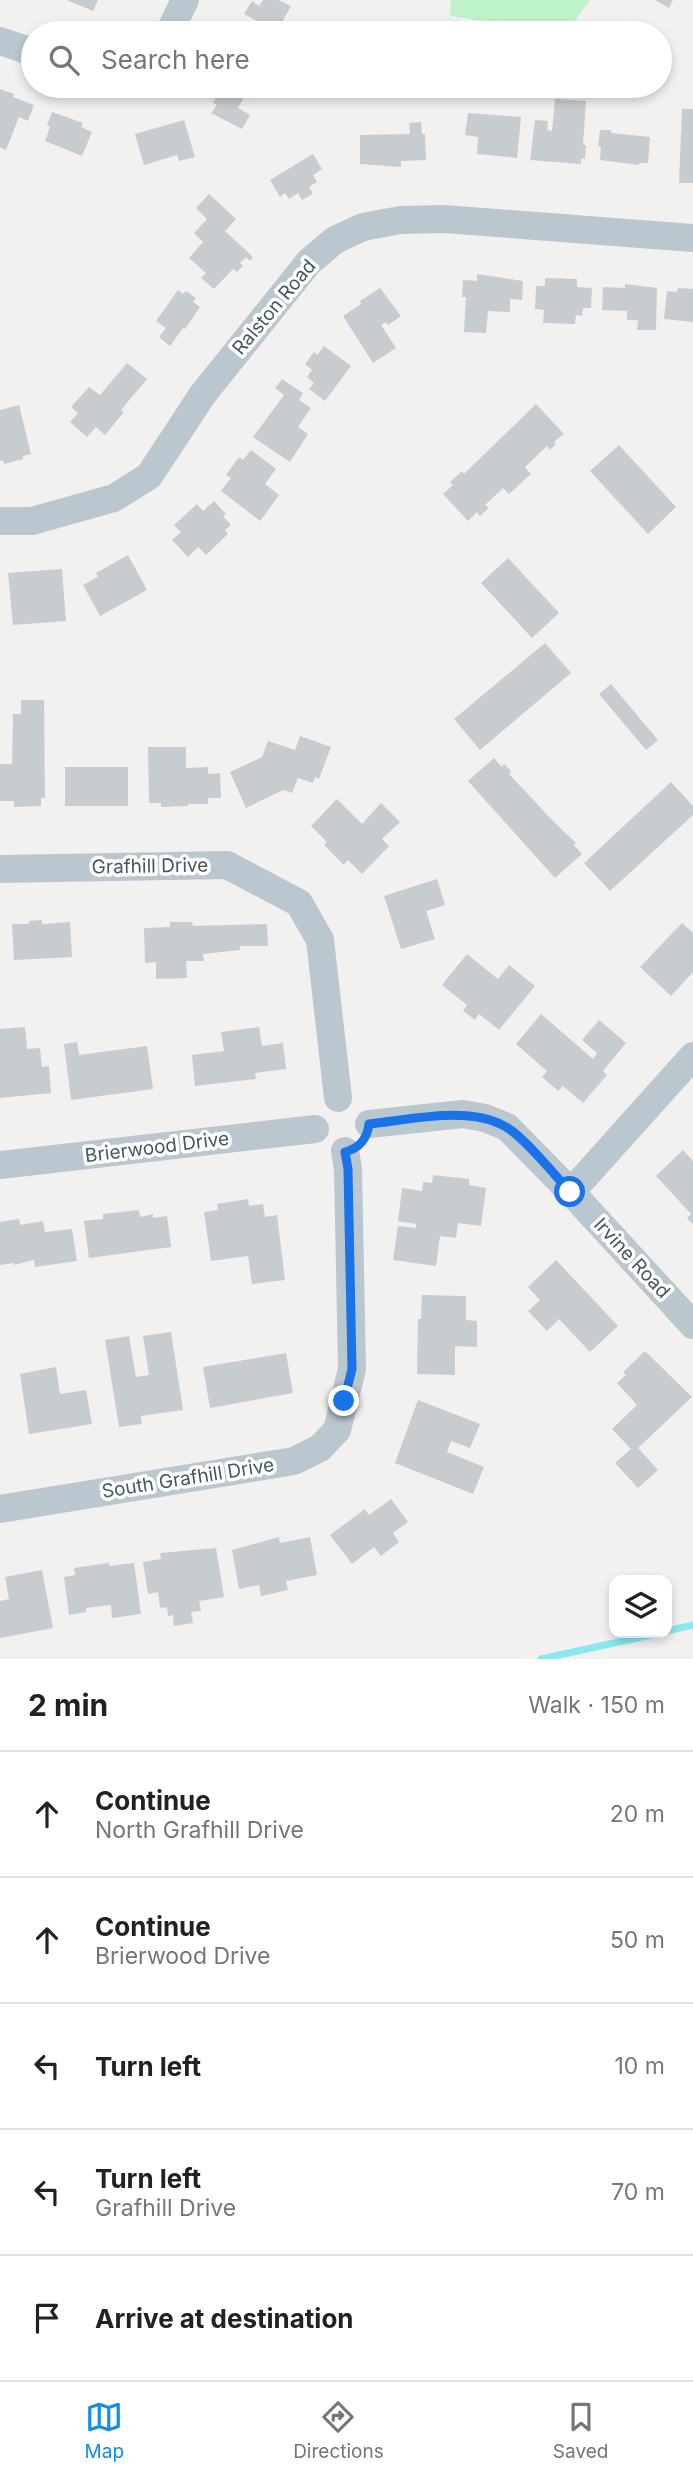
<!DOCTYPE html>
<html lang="en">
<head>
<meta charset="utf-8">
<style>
	:root { --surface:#fff; --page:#f6f6f6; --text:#222; --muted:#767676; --line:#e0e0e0; --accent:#118dec }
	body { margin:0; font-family:Inter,sans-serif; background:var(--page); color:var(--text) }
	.controls { position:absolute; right:21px; bottom:21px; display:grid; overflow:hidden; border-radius:14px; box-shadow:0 4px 10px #0003 }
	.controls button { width:63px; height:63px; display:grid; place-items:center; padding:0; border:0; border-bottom:2px solid var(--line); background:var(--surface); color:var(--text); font:35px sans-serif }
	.stop { position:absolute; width:21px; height:21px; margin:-16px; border:5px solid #1a73e8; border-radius:50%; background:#fff }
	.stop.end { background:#1a73e8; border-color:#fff; box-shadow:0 2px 7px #0008 }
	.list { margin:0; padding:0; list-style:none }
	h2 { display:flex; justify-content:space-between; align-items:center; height:91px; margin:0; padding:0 28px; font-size:30px }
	h2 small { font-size:23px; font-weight:400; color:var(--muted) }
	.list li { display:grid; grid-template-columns:46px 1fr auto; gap:21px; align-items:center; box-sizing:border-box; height:126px; padding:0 28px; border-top:2px solid var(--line) }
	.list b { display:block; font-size:26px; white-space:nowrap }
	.list p { margin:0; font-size:23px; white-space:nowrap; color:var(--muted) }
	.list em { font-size:23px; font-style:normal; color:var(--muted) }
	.icon { flex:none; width:38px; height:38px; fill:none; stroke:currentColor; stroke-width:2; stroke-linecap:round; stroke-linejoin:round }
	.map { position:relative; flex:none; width:693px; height:1659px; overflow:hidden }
	.search { position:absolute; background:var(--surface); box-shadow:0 4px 10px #0003; left:21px; right:21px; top:21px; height:77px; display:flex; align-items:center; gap:18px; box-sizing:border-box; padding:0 24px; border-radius:38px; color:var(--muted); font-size:26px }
	.sheet { height:721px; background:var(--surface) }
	nav { display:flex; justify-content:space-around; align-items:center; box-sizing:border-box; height:98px; border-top:2px solid var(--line); background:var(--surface); font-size:19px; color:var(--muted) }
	nav a { display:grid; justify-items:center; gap:4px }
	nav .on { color:var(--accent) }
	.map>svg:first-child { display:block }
	.green { fill:#bdf2cb }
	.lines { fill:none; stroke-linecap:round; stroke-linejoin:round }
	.stream { stroke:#89e8f0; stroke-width:7 }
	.building { fill:#c7ccd0 }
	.minor { stroke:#bbc7ce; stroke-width:28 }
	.route { stroke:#1a73e8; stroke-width:9 }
	.labels { text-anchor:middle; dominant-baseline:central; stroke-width:7; stroke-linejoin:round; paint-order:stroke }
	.street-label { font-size:19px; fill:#47575f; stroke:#fff }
</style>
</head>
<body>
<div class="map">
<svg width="693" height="1659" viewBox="0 0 693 1659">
	<rect width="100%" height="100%" fill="#f3f0f0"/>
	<path class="green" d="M451,0H590L566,33L450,16Z"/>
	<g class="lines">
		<path class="stream" d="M667,1631L693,1625
			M541,1659L660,1633"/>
	</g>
	<path class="building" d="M67,0H98L93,11Z
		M263,0H278L291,6L276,33H250L257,21L244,14L252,1L259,6Z
		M655,0H673L669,8Z
		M207,86H250L238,108L250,115L242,129L211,113L217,105L213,103L219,92Z
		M0,89L14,94L13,97L34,105L28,121L19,117L6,150L0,147Z
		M555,99L586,101L583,145H586L585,159L581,158V164L530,160L535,120L548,121L547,130L552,131Z
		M682,109H693V183H679Z
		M52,112L83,123L81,127L92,132L82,156L45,141L50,127L47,125Z
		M468,113L521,117L517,158L477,154L478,137L465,135Z
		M184,120L195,157L179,161L177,155L144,165L135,134Z
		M421,122L422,134H425L426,160L401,161V167L360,164V135L410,134L409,123Z
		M600,130H611V133L650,137L648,163H639V165L600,160L601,147L598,146Z
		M313,154L322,169L313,175L317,182L309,187L313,194L302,200L298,193L289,199L285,193L280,197L270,180Z
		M209,194L236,219L225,231L253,257L250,261L246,257L240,263L243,266L237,272L233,269L214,289L201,278L206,273L189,258L203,242L194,233L207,219L196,208Z
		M477,274L523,281L522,300L510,299V312L488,311L486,333L464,332L466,297H462L463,280L477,281Z
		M545,278L577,279V287L592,288L591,308H583L582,316L576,315L575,324L543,323L544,310L535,309L536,286H545Z
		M625,284L657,288L656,330H637L638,320H627V311L602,310L603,287L625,288Z
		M380,288L401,316L388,325L386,322L381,325L396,348L373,363L343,316L361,304L360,301Z
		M678,288L693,289V322L664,319L667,291L677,292Z
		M178,290L183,294L186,291L192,295L196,298L193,302L200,307L185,329L183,328L170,346L159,337L166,328L156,321Z
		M324,346L351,366L325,401L309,389L314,383L307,377L312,370L305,364L314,352L317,355Z
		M127,363L147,379L121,410L124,412L105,435L96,427L87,437L70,422L78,413L71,407L89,387L100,395Z
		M282,379L303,393L299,400L311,408L298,427L308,434L290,462L253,437L284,395L275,388Z
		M536,404L564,434L554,442L556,444L550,450L547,446L525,467L531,474L509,494L503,488L485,505L489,508L480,516L477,512L468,521L443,494L453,485L450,482L462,471L464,474Z
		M19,405L31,454L23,456V459L4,464L3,460L0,461V410Z
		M619,445L676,507L648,534L590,471Z
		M251,450L276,469L265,484L279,495L260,521L221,491L231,478L226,475L239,457L243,460Z
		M214,501L226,514L223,516L231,525L225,530L228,534L206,555L198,547L188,557L172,540L181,532L174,525L197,504L203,511Z
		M128,555L147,590L100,616L83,585L98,577L96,573Z
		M508,558L559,613L532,638L481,583Z
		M62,569L66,621L13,625L8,573Z
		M545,643L571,673L480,750L454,719Z
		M611,684L658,740L646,750L599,694Z
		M21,700H44L45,798H41V806L14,807V801H0V764H12L13,714H21Z
		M300,736L331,747L319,779L315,777L313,783L298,778L292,793L283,790L246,808L230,772L262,757L268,741L295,750Z
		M148,747H186V768L208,767V774L220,773L221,798H208V804H188V806L161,807V803H149Z
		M494,758L502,767L504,764L509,769L511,772L509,774L552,820L576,843L574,845L582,854L555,878L468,781Z
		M65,767H128V806H65Z
		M671,782L693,806V815L610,891L584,863Z
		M337,799L362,824L381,803L400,822L382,839L389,846L362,874L348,860L343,865L342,863L324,845L327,842L311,826Z
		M437,879L445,905L426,911L435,939L401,949L384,896Z
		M42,920V924L70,922L72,957L14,960L12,924H29V921Z
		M170,922H192L193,926L267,924L268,946H240V950L203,954L204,961H186L187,978L156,979V962L145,963L144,928L170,927Z
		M682,923L693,933V972L671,996L640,967Z
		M467,954L498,979L509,965L535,986L499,1030L479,1014L475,1020L463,1011L467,1005L442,985Z
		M541,1014L593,1059L597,1053L582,1040L599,1020L626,1043L603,1071L607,1075L583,1103L563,1086L558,1091L542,1077L547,1071L516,1044Z
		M25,1027L27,1049L40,1048L42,1067L49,1066L51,1093L0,1098V1029Z
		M259,1027L262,1046L283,1043L286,1069L255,1073L256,1079L195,1086L192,1055L224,1051L221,1032Z
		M77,1042L79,1055L147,1046L153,1089L71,1100L64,1044Z
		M683,1150L693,1161V1224L687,1218L691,1214L656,1176Z
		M433,1175L469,1179V1185L486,1188L481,1226L458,1223L456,1238L440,1236L436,1266L393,1260L398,1226L416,1228V1224L398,1221L402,1188L422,1191L423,1182L432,1183Z
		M248,1199L249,1206L263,1204L265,1217L277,1215L285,1280L252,1284L248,1256L211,1261L204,1212L218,1210L217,1204Z
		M139,1210L140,1217L153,1214V1218L167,1216L171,1247L89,1258L84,1221L103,1219V1214Z
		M19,1219L20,1225L43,1221L45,1232L72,1229L77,1261L35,1267L34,1260L14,1265V1263L0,1265V1222Z
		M556,1260L618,1326L590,1352L559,1319L547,1331L528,1311L540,1300L528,1287Z
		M422,1295L466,1296V1320L477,1321V1347L455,1346V1375L417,1374L418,1319H421Z
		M171,1332L183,1410L141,1416L142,1424L119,1427L105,1340L129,1336L136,1377L149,1375L143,1336Z
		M645,1351L692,1397L638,1448L658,1470L638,1488L615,1463L631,1449L612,1429L637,1405L617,1383L626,1375L623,1372Z
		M286,1353L293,1393L210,1408L203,1367Z
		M56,1367L60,1394L86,1390L92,1424L29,1434L20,1374Z
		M418,1400L480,1424L470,1448L451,1441L447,1452L484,1467L473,1494L395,1463Z
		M391,1499L408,1522L393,1533L399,1542L381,1556L374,1547L352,1564L330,1535L365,1509L369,1515Z
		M279,1537L280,1543L310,1537L317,1575L286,1581L288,1590L261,1596L259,1585L239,1589L232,1550Z
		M216,1548L224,1597L199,1601L201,1611L191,1612L193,1623L174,1626L173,1615L168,1616L167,1607L160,1608L158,1592L148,1594L143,1562L161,1559L160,1553Z
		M109,1563V1566L134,1563L141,1614L112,1618L111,1605L86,1608V1612L69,1615L64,1577L75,1575L74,1568Z
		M42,1570L53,1628L0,1638V1601L9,1599L5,1577Z"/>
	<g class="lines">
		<path class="minor" d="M169,33L185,0
			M0,41L33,52
			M0,521H32L114,498L149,476L203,394L309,262L335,240L363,227L400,220L444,219L693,238
			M0,869L227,865L299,903L320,940L338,1098
			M369,1124L463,1114L485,1118L507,1127L571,1192L693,1325
			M0,1165L315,1129
			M571,1192L693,1056
			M0,1509L294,1461L320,1448L337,1430L352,1369L348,1169L345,1151"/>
	</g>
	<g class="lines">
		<path class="route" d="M344,1401L352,1369L348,1169L345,1152C360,1148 367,1139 369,1124C409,1120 469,1105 506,1127C524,1137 555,1175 570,1192"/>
	</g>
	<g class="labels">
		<g class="street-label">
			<text transform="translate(274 307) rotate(-50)">Ralston Road</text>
			<text transform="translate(150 866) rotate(-1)">Grafhill Drive</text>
			<text transform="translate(157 1147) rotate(-7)">Brierwood Drive</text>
			<text transform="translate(632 1258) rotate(47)">Irvine Road</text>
			<text transform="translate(188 1478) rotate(-9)">South Grafhill Drive</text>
		</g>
	</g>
</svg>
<div class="controls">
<button><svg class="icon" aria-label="layers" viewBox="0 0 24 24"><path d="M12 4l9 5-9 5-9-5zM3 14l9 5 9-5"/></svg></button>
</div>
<div class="stop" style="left:570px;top:1192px"></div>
<div class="stop end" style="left:344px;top:1401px"></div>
<div class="search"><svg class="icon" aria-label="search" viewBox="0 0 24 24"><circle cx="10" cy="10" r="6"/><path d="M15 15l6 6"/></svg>Search here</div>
</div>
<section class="sheet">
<h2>2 min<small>Walk · 150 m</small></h2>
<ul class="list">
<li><svg class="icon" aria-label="ahead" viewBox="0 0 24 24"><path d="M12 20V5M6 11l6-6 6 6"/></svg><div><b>Continue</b><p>North Grafhill Drive</p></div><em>20 m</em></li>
<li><svg class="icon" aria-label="ahead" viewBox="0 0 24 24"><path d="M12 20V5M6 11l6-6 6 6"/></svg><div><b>Continue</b><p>Brierwood Drive</p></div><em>50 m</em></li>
<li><svg class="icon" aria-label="left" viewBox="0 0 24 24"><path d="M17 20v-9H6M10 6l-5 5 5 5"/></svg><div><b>Turn left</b></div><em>10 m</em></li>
<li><svg class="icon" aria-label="left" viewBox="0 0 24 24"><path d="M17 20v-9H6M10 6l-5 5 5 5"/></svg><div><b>Turn left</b><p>Grafhill Drive</p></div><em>70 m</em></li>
<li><svg class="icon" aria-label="arrive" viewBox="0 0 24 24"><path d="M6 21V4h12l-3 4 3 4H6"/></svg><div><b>Arrive at destination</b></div></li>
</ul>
</section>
<nav>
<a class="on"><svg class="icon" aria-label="map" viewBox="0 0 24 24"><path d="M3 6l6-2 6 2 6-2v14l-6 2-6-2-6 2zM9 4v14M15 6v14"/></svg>Map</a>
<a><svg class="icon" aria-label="directions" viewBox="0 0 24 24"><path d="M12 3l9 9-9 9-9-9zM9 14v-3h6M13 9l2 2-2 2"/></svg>Directions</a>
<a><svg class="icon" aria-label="saved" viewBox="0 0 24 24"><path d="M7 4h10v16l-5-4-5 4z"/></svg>Saved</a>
</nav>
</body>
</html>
